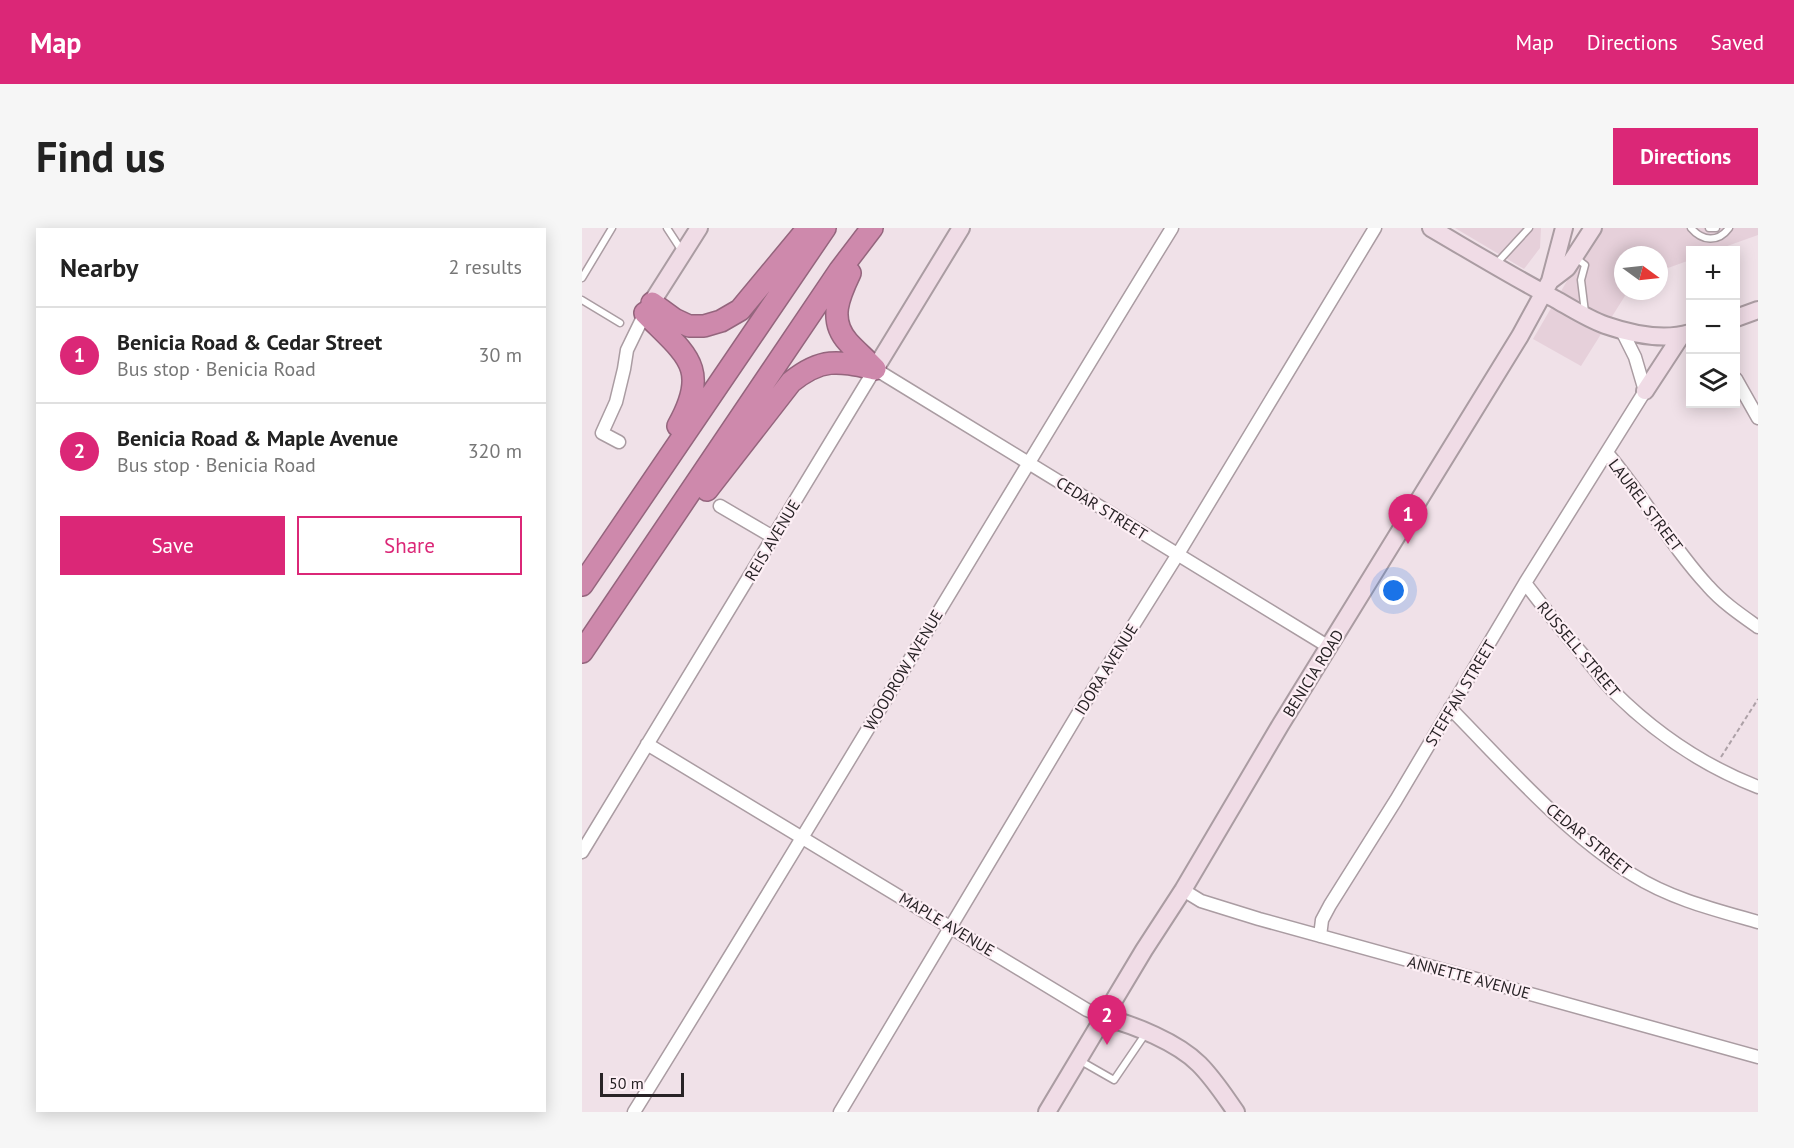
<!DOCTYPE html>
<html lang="en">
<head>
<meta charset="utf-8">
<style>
	:root { --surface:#fff; --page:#f6f6f6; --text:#222; --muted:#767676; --line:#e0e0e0; --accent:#db2777 }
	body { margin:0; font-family:"PT Sans",sans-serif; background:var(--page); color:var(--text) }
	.controls { position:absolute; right:18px; top:18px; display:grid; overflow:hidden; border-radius:0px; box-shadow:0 3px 15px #0003 }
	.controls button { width:54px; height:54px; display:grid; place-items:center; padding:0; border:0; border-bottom:2px solid var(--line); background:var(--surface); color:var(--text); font:30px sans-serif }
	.compass { position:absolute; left:1032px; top:18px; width:54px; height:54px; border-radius:50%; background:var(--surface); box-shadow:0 3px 15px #0003; rotate:105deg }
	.scale { position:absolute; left:18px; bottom:15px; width:84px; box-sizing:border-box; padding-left:6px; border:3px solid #282326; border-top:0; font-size:16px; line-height:21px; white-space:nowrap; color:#282326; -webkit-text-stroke:4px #fdeff5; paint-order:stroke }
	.you { position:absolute; left:812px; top:363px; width:21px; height:21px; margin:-15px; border:4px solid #fff; border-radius:50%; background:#1a73e8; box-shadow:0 0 0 9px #1a73e833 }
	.badge { display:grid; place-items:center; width:39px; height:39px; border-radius:50%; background:var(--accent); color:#fff; font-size:20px; font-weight:700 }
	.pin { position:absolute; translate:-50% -50px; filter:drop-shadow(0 2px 3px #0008) }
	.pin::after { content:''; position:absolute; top:32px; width:21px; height:18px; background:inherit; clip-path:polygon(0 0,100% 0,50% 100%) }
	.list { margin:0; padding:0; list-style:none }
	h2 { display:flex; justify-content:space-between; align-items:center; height:78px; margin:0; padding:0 24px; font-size:26px }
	h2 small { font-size:20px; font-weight:400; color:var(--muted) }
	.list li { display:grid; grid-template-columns:39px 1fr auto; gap:18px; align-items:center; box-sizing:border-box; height:96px; padding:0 24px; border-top:2px solid var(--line) }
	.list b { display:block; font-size:22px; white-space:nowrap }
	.list p { margin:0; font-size:20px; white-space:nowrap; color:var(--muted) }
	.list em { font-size:20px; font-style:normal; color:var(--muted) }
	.actions { display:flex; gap:12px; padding:18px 24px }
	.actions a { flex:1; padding:14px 0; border:2px solid var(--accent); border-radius:0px; text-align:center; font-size:21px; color:var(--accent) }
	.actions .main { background:var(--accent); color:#fff }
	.icon { flex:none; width:33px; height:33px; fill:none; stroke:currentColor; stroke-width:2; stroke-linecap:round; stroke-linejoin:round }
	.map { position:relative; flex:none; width:1176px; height:884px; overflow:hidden; border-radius:0px }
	header { display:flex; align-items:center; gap:36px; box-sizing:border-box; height:84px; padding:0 30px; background:var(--accent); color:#fff }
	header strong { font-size:28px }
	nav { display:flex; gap:33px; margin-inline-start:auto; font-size:21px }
	.intro { display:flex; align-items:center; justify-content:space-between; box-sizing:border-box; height:144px; padding:0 36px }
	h1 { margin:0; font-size:42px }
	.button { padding:15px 27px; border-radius:0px; background:var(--accent); color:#fff; font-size:21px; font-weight:700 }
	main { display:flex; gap:36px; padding:0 36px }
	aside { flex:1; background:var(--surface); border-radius:0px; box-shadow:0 3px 15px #0003 }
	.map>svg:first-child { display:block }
	.built { fill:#e6d0da }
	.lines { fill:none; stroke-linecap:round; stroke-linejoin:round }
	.lane-casing { stroke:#aa9ca2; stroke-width:9 }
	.street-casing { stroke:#aa9ca2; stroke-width:15 }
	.secondary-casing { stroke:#aa9ca2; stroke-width:20 }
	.highway-casing { stroke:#94657d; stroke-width:24 }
	.path { stroke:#ada1a7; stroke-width:2; stroke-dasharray:4.5 3; stroke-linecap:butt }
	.lane { stroke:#fff; stroke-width:6 }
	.street { stroke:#fff; stroke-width:12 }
	.secondary { stroke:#f0dce6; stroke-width:16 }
	.highway { stroke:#ce89ac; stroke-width:21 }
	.labels { text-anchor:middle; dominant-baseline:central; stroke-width:4.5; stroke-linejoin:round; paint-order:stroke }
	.street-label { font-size:16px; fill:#282326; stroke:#fdeff5 }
</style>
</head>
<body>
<header>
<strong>Map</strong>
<nav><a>Map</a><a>Directions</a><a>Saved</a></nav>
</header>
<div class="intro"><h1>Find us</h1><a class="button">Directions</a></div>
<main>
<aside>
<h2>Nearby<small>2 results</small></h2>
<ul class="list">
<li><span class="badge">1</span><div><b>Benicia Road &amp; Cedar Street</b><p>Bus stop · Benicia Road</p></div><em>30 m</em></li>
<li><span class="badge">2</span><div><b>Benicia Road &amp; Maple Avenue</b><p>Bus stop · Benicia Road</p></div><em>320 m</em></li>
</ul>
<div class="actions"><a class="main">Save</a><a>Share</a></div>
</aside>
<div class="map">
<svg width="1176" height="884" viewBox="0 0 1176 884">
	<rect width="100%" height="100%" fill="#f0e1e8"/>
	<path class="built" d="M873,0H959L958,20L942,41Z
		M1016,0H1176V7L1134,22H1108V32L1086,40L1082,35L1077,39V27H1041V63H1046L999,138L951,111Z"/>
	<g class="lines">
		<defs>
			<path id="lane" d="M85,0L100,23
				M1109,0C1120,13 1136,15 1147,0
				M1127,0H1134
				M994,30L1003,37L999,52L1003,84
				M913,37L947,0
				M0,50L30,0
				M0,72L38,95
				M497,832L532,852L564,805"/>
			<path id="street" d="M1154,151L1176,190
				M37,214L20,205L34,174L42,141L45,122L63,85
				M1025,225C1061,267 1088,317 1126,358C1140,374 1159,387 1176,399
				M138,278L191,309
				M943,355C962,380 981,404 1001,427C1011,439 1020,452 1031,463C1072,504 1122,538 1176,559
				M868,480C926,539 981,603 1051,647C1089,671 1134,682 1176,694
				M65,516L505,782L522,789
				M0,624L293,141L747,419
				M601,662L619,673L677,691L1176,829
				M738,708L740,692L748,677L814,572L943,355L1063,163L1053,129L1039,101
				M52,884C234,591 409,294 590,0
				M258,884L497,484L596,326L793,0"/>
			<path id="secondary" d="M849,0C890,24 931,49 973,71C989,80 1006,91 1023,97C1049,106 1081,113 1108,105
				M968,53L985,40L1011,0
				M63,85L117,0
				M1154,90L1176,82
				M293,141L379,0
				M1063,163L1099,108
				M522,789C552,797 595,814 617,836C632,851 642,867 654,884
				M465,884L562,722L601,662L699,496L938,108L968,53L982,0"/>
			<path id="highway" d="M268,45C257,68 246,92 266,114C274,123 285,132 293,141
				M70,75L92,91L107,98H122L139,93L158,82L226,0
				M63,85C104,127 129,139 96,198
				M125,262L209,154C240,129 256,133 293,141
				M0,357L243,0
				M0,424L258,42L290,0"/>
		</defs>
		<use href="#lane" class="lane-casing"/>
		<use href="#street" class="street-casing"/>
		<use href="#secondary" class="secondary-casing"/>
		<use href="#highway" class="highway-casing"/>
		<path class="path" d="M1139,529L1176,471"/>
		<use href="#lane" class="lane"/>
		<use href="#street" class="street"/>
		<use href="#secondary" class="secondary"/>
		<use href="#highway" class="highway"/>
	</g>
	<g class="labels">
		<g class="street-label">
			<text transform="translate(1064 277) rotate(53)">LAUREL STREET</text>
			<text transform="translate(520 280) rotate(32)">CEDAR STREET</text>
			<text transform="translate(190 312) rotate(-59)">REIS AVENUE</text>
			<text transform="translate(997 421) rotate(50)">RUSSELL STREET</text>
			<text transform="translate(524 441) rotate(-58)">IDORA AVENUE</text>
			<text transform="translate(321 442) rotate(-59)">WOODROW AVENUE</text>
			<text transform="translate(731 445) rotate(-58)">BENICIA ROAD</text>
			<text transform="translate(878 465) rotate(-59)">STEFFAN STREET</text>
			<text transform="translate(1007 611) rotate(39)">CEDAR STREET</text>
			<text transform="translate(365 696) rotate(31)">MAPLE AVENUE</text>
			<text transform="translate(887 749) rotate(15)">ANNETTE AVENUE</text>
		</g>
	</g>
</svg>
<div class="controls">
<button>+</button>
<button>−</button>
<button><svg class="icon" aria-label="layers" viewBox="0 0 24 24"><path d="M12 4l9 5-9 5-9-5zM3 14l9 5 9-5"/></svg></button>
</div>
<svg class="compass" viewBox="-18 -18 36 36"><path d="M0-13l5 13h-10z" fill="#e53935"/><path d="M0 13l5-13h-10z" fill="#767676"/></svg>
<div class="scale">50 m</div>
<div class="you"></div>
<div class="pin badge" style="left:826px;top:316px">1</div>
<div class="pin badge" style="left:525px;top:817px">2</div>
</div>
</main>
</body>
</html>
